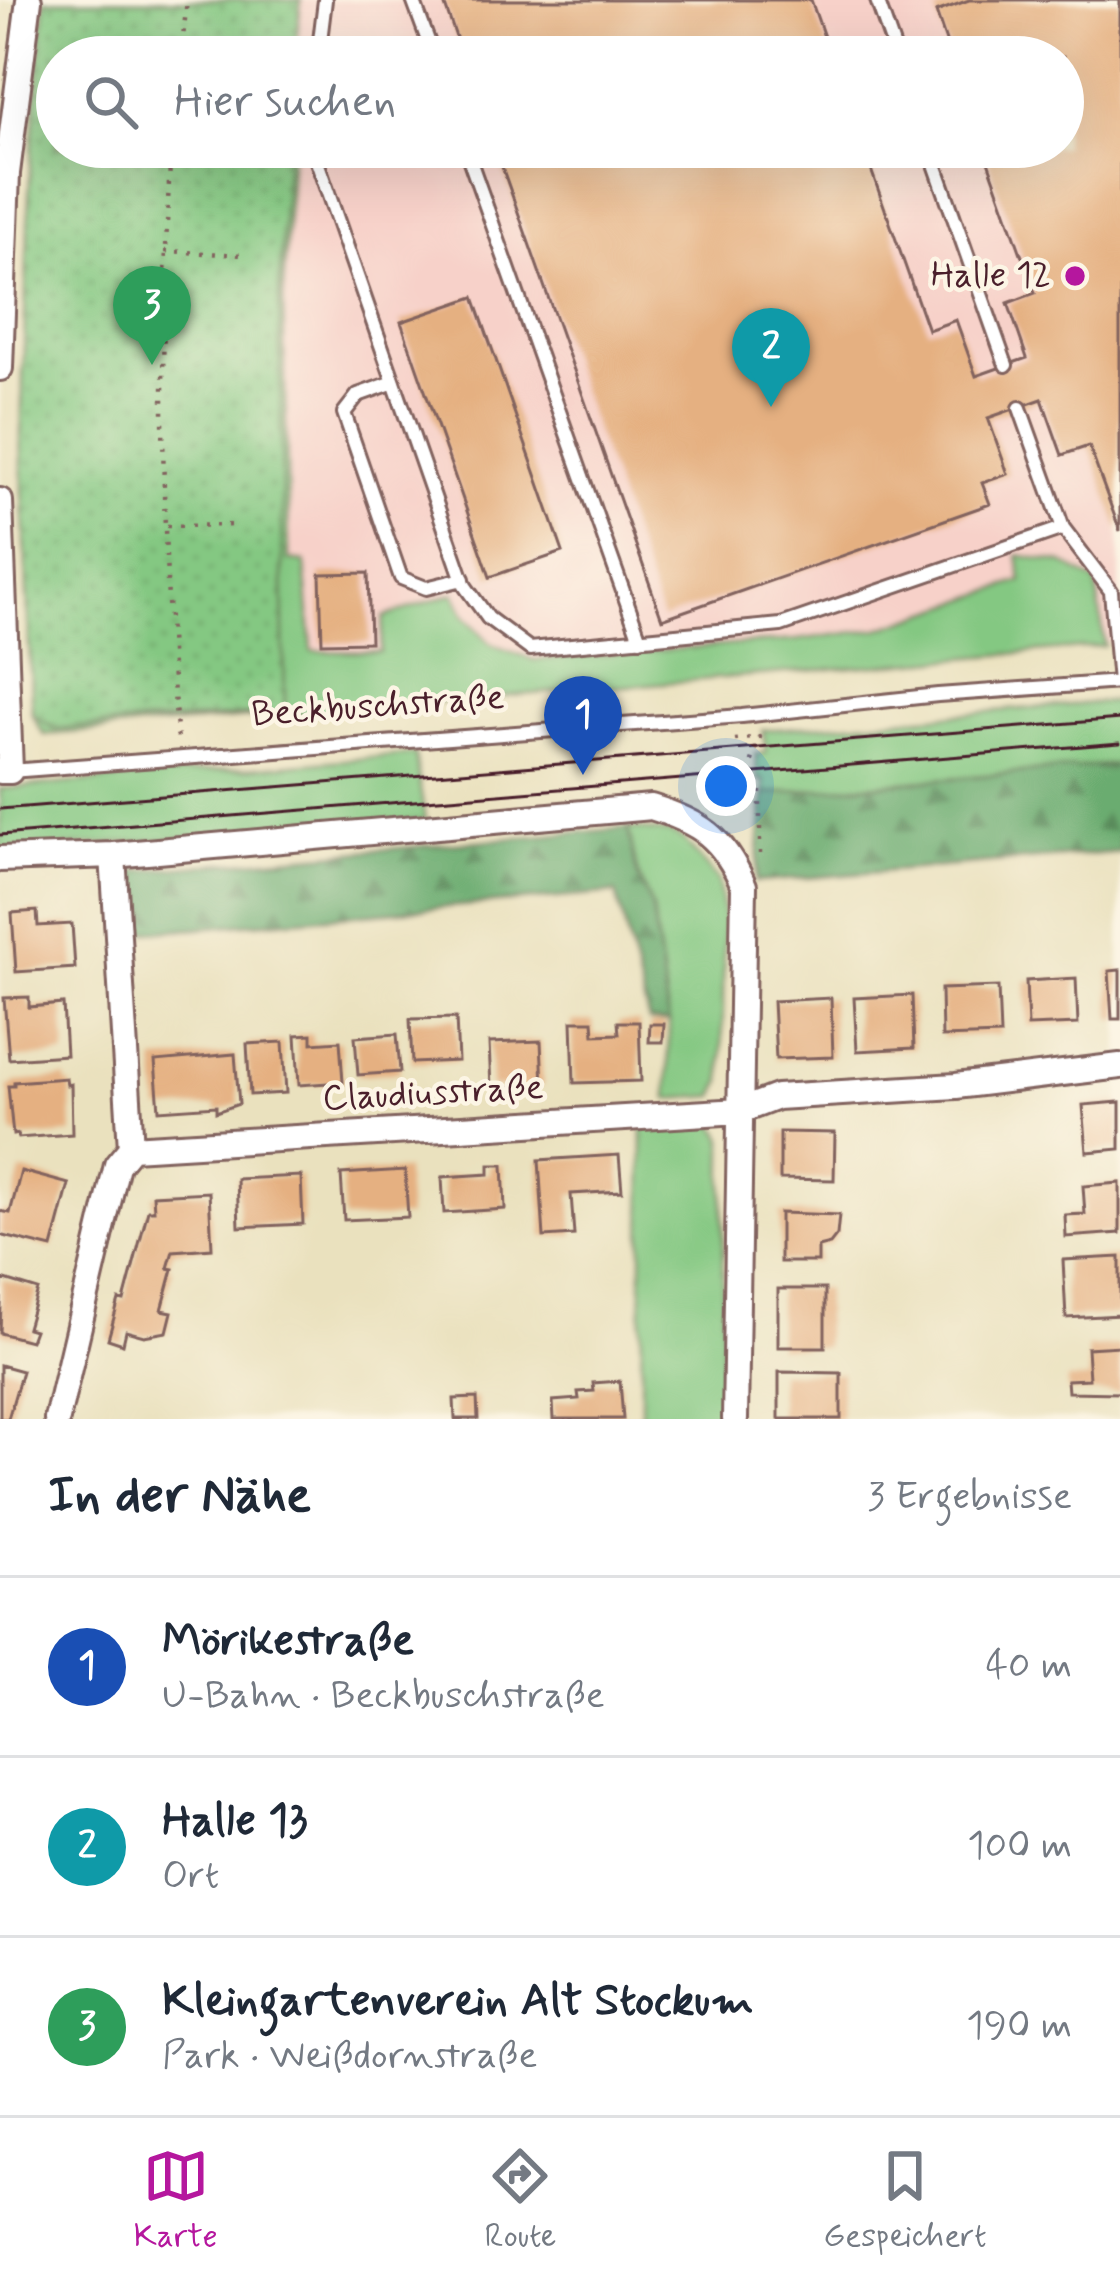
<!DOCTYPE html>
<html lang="de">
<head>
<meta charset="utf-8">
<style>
	:root { --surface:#fff; --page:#f2f2f3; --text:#1f2937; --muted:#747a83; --line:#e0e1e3; --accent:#b5179e }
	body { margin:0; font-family:Mynerve,sans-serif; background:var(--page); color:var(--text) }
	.you { position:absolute; left:726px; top:786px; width:42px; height:42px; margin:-30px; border:9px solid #fff; border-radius:50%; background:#1a73e8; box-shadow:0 0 0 18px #1a73e833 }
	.badge { display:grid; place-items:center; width:78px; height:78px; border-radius:50%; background:var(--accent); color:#fff; font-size:39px; font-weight:700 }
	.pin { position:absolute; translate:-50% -99px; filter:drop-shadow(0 3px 6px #0008) }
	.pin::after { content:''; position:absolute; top:63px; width:42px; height:36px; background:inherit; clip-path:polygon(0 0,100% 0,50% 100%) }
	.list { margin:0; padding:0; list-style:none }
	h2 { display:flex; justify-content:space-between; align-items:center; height:156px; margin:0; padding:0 48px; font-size:51px }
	h2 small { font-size:39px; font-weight:400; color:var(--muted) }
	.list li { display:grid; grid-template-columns:78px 1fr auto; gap:36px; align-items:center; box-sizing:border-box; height:180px; padding:0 48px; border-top:3px solid var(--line) }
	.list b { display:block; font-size:45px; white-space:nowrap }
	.list p { margin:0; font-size:39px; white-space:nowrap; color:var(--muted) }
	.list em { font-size:39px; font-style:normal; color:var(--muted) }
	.icon { flex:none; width:66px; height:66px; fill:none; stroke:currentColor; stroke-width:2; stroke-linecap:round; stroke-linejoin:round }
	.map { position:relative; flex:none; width:1120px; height:1419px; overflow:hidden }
	.search { position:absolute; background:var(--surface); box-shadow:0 12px 48px #0002; left:36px; right:36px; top:36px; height:132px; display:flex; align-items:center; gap:30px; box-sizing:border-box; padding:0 42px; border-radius:66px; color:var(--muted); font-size:45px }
	.sheet { height:696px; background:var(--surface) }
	nav { display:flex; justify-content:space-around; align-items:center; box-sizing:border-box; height:168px; border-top:3px solid var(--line); background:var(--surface); font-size:33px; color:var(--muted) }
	nav a { display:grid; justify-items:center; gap:6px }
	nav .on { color:var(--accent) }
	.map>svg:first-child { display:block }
	.built { fill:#f7d1c9 }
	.grass { fill:#84c882; stroke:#677456; stroke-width:3 }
	.forest { fill:url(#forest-firs); stroke:#5a664e; stroke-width:3 }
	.garden { fill:url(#garden-dots); stroke:#677456; stroke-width:3 }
	.building { fill:#e5b081 }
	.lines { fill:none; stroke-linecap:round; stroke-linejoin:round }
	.lane-casing { stroke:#82635e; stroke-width:18 }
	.street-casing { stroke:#82635e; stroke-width:30 }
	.path { stroke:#82635e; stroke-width:4.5; stroke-dasharray:3 9; stroke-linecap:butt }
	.lane { stroke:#fff; stroke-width:12 }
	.street { stroke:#fff; stroke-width:24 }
	.tram { stroke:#4a1f2b; stroke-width:3 }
	.poi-dot { fill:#b5179e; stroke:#fcf5e5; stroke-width:4.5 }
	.labels { text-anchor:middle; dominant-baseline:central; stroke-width:9; stroke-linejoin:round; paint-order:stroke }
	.poi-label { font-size:36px; fill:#4a1f2b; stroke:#fcf5e5; text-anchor:end }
	.street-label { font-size:36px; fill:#4a1f2b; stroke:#fcf5e5 }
</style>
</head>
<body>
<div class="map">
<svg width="1120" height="1419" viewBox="0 0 1120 1419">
	<defs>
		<pattern id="forest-firs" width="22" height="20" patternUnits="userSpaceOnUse" patternTransform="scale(3)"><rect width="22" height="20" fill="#6bac70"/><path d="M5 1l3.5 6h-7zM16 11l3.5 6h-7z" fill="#5a8b5c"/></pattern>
		<pattern id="garden-dots" width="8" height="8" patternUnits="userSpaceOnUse" patternTransform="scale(3)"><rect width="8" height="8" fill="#84c882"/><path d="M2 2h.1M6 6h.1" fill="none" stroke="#74ab70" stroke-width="1.8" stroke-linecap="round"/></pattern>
	</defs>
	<rect width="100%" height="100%" fill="#fcf5e5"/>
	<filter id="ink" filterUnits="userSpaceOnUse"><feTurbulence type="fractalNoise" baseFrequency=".00833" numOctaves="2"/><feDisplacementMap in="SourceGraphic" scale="24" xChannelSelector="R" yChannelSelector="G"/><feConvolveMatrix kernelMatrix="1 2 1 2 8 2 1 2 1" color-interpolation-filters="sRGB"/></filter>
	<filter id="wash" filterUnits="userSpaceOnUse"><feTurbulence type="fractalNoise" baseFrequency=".004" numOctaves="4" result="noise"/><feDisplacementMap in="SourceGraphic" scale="48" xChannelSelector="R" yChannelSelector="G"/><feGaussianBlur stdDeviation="2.7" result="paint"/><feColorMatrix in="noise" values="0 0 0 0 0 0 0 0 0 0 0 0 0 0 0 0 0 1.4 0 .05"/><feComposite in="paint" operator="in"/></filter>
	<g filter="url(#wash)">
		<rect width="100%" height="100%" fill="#eae1be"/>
		<path class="built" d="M301,0H1120V641L285,713L279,293L287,147H1063V57H295Z"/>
		<path class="grass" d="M45,0L57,57V147H292L283,293L289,560L305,562L312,651L380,652L384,617L454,593L465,616L491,644L534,660L797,640L879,629L1022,581L1018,555L1063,563L1096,582L1105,646L44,735L32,714L21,437L30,172Z
			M1120,701V764L764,794V780H758L755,754L766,753L763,730Z
			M415,754L425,820L0,852V789Z
			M628,828L670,833L684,840L718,880L724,919L722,1081L715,1096L668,1099L669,1022L652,908L637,873Z
			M706,1123L716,1125L724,1139L721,1419H641L643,1125Z"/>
		<path class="forest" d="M1120,764V852L756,882L764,794Z
			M628,828L637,873L652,908L669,1022L649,1021L616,893L122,934L123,877L133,871Z"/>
		<path class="garden" d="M45,0H301L295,57H57V147H287L279,293L285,713L55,729L32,714L21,437L30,172Z"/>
		<g id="blocks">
			<path class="building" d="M443,0H811L831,57H463Z
				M969,0H1120V531L1089,446L1062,455L1042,399L988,418L1008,474L982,483L990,504L662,619L495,147H863L928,330L956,320L976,376L1027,358L1008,303L1035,293L983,147H1063V57H931L949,50L936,12Z
				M474,297L563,552L490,577L401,322Z
				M368,573L370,642L322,643L320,574Z
				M37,911L38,926L72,924L75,968L16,972L12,913Z
				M1120,970V1019H1112L1109,971Z
				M1076,978L1078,1024L1028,1026L1026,981Z
				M998,987L1000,1035L942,1037L941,989Z
				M912,995L914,1048L857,1051L854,998Z
				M29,997V1007L63,1004L66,1055L9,1059L4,998Z
				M831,998L833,1057L776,1059L773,1001Z
				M456,1018L458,1061L412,1063L410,1019Z
				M572,1021H593L594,1035L619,1034L618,1022H639L641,1081L574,1083Z
				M650,1024H664L663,1042H649Z
				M312,1034V1043L340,1041L343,1082L299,1085L296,1035Z
				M397,1034L400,1072L358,1075L355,1037Z
				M541,1041L543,1086L491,1087L489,1043Z
				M283,1042L286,1093L250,1095L247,1044Z
				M235,1054L239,1104L216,1112V1106L159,1110L155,1061Z
				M66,1078L67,1085L71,1084L72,1134L18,1138V1134L13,1135L8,1086H14V1082Z
				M1120,1102V1149L1087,1152L1083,1105Z
				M780,1132L835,1133L834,1180L780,1179Z
				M619,1155L622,1191L571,1194L574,1235L544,1237L539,1160Z
				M489,1165H503L505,1209L444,1213L442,1177L489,1174Z
				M405,1170L408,1217L344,1220L341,1174Z
				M21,1171L69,1184L52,1248L0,1235V1211L10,1213Z
				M301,1176L303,1224L239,1227L237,1179Z
				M1120,1183V1233L1066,1237L1065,1215L1085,1214L1083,1186Z
				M209,1192L212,1248L173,1251L168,1268L173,1269L162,1310L172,1312L167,1332L144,1336L126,1331L123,1344L108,1339L119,1300L124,1301L148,1210H154L153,1195Z
				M780,1213L839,1215L837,1235L830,1244L818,1247V1262H780Z
				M1120,1257V1315L1066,1318L1063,1260Z
				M2,1279L38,1290L27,1328L34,1330L30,1341L0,1333Z
				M778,1289H825V1347H778Z
				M1120,1346V1393L1068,1392L1067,1380L1089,1379L1087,1348Z
				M0,1365L22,1371L8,1419H0Z
				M779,1372L841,1373V1419H779Z
				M620,1381L623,1419H554L553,1401L579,1399L578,1392L594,1391L593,1383Z
				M477,1398L478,1419H455L454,1399Z"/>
		</g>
	</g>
	<g filter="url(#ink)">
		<use href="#blocks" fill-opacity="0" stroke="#82635e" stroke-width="3"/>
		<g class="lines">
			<defs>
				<path id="lane" d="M413,0L434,57
					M877,0L897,57
					M318,57L325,0
					M312,147L465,586L488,618L530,649L781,625L1063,528L1020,408
					M465,147L640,639
					M929,147L1006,365
					M394,382L358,395L344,413L401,578L426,588L463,579
					M1063,528L1111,591L1119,682
					M10,771L742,716L938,695L1120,682"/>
				<path id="street" d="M0,368L7,173L29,0
					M0,501L10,771H0
					M113,855L131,1148
					M0,859L113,855L651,807C700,822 723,837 744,886L735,1419
					M57,1419L117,1165L131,1148L740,1111L777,1097L956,1086L1120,1066"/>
			</defs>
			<use href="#lane" class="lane-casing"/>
			<use href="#street" class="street-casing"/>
			<path class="path" d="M181,57L187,0
				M171,147C159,344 160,544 178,741
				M165,251L243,255
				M167,526L239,525
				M735,740L760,737L744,785
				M731,785L760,784V857"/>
			<use href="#lane" class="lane"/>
			<use href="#street" class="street"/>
			<path class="tram" d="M0,809L1120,719
				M0,835L1120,743"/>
		</g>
	</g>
	<circle class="poi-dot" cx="1075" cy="276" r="12"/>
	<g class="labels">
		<g class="poi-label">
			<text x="1051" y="276">Halle 12</text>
		</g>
		<g class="street-label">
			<text transform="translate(378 707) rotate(-4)">Beckbuschstraße</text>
			<text transform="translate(433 1094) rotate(-3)">Claudiusstraße</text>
		</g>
	</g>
</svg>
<div class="you"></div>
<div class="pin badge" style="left:583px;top:775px;background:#1a4fb4">1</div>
<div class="pin badge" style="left:771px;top:407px;background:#0f9aa8">2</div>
<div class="pin badge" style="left:152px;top:365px;background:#2e9e5b">3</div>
<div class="search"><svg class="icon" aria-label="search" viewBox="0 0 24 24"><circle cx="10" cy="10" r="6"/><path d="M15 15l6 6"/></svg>Hier suchen</div>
</div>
<section class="sheet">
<h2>In der Nähe<small>3 Ergebnisse</small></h2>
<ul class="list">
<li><span class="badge" style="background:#1a4fb4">1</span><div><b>Mörikestraße</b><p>U-Bahn · Beckbuschstraße</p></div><em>40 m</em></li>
<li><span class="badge" style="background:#0f9aa8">2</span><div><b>Halle 13</b><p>Ort</p></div><em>100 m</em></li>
<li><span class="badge" style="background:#2e9e5b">3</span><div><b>Kleingartenverein Alt Stockum</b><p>Park · Weißdornstraße</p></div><em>190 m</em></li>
</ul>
</section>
<nav>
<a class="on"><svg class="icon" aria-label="map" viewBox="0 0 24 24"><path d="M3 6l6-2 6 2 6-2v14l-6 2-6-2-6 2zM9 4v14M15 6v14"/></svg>Karte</a>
<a><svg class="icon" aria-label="directions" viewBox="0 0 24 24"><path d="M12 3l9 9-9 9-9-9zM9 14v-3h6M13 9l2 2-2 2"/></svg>Route</a>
<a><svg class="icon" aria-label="saved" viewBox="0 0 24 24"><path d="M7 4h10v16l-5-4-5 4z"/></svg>Gespeichert</a>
</nav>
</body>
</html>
